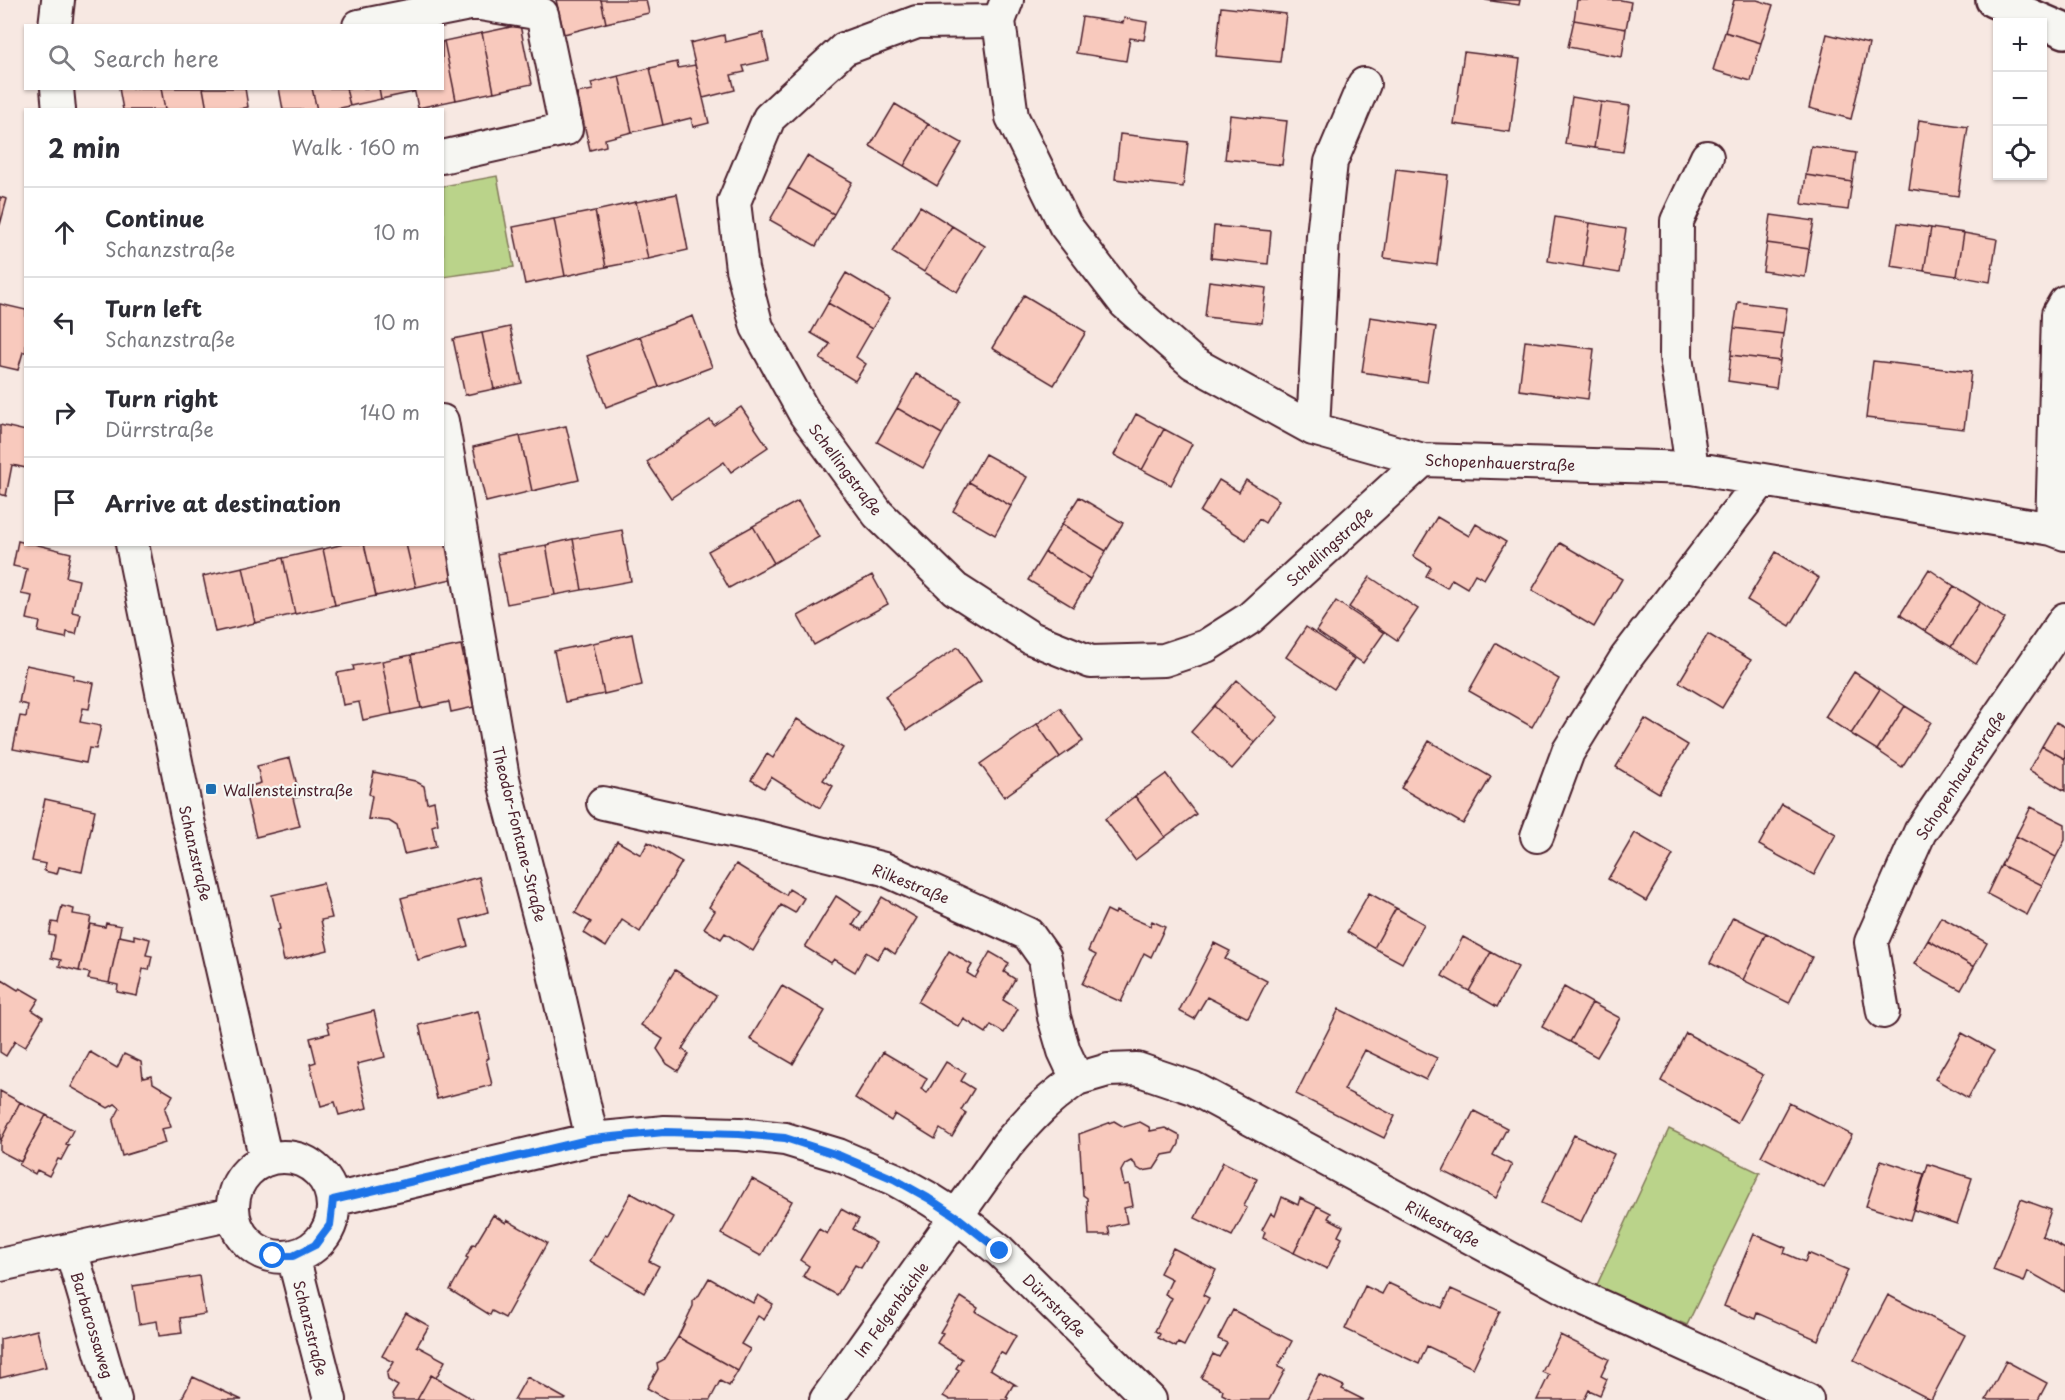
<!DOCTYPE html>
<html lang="en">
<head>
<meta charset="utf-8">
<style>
	:root { --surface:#fff; --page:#f7f7f7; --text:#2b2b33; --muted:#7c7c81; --line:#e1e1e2 }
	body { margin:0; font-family:"Playpen Sans",sans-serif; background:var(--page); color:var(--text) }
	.controls { position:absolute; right:18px; top:18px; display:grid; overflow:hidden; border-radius:0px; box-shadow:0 2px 4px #0004 }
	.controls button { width:54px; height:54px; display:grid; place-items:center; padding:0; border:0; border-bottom:2px solid var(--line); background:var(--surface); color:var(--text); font:30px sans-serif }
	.stop { position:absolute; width:18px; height:18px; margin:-14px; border:4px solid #1a73e8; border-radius:50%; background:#fff }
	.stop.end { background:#1a73e8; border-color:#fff; box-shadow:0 2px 6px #0008 }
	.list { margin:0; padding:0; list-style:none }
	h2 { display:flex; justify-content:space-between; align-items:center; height:78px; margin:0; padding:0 24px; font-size:26px }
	h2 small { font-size:20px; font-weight:400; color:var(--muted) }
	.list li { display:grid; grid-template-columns:39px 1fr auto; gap:18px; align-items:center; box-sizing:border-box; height:90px; padding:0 24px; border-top:2px solid var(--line) }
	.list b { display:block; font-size:22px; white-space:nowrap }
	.list p { margin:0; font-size:20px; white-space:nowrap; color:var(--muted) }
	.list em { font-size:20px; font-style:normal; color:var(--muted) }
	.icon { flex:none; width:33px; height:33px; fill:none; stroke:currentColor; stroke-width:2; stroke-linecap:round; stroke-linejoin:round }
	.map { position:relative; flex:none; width:2065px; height:1400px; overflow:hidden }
	.search { position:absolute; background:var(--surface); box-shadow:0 2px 4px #0004; left:24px; top:24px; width:420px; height:66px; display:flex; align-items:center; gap:15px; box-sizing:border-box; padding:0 21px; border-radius:0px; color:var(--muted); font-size:22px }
	.panel { position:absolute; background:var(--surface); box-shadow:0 2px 4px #0004; left:24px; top:108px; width:420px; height:438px; border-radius:0px }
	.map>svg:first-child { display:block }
	.green { fill:#bad38a; stroke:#82795a; stroke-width:1.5 }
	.building { fill:#f8c9bd; stroke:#4a1f2b; stroke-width:1.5 }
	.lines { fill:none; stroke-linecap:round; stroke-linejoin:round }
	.street-casing { stroke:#4a1f2b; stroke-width:36 }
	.secondary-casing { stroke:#4a1f2b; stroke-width:38 }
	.street { stroke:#f6f6f2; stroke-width:32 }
	.secondary { stroke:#f6f6f2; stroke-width:33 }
	.route { stroke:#1a73e8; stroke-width:8 }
	.poi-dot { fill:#1f6fb2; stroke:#f6f6f2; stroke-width:2 }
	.labels { text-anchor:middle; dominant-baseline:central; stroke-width:4.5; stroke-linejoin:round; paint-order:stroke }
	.street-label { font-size:15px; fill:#4a1f2b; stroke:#f6f6f2 }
	.poi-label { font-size:15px; fill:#4a1f2b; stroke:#f6f6f2; text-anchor:start }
</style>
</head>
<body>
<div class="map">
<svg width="2065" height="1400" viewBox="0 0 2065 1400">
	<rect width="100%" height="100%" fill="#f7e8e2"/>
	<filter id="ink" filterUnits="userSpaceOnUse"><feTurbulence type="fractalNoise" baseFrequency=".0167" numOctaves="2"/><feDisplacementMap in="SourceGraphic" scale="12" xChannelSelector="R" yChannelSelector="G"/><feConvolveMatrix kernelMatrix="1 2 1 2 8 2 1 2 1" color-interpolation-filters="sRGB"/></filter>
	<g filter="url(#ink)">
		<path class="green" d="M497,176L514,267L443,277V186Z
			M1669,1129L1760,1173L1687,1325L1596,1287Z"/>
		<path class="building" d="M556,0H601L606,23L564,34Z
			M601,0H646L649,13L606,23Z
			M1485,0H1520L1519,5Z
			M1577,0H1621L1631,2L1626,29L1574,20Z
			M1734,0H1757L1773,5L1761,43L1725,32Z
			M1221,7L1286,14L1280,62L1216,56Z
			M1082,17L1123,23L1124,18L1147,22L1144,40L1130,38L1126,61L1076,53Z
			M1574,20L1626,29L1622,57L1568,47Z
			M520,25L532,84L494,92L482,33Z
			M1725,32L1761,43L1751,81L1713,70Z
			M482,33L494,92L456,100L444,41Z
			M763,33L769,60L743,66L745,72L731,75L735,90L703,98L690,43L724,35L725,42Z
			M1827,34L1869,44L1851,119L1809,108Z
			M444,41L456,100L418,108L414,88H442V42Z
			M1464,52L1520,59L1510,132L1454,124Z
			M677,62L678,68L695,65L709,123L693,127L691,118L663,125L650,68Z
			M650,68L663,125L632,132L619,76Z
			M619,76L632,132L605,139L606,146L590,150L577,93L593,90L591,83Z
			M119,88H161L165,110H123Z
			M161,88H203L207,110H165Z
			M203,88H245L248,107L237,110H207Z
			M279,88H312L317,110H283Z
			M312,88H346L350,106L331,110H317Z
			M346,88H379L381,99L350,106Z
			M379,88H413L414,92L381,99Z
			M1572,97L1601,102L1594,148L1565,144Z
			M1601,102L1630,106L1623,152L1594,148Z
			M895,104L928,124L904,166L870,146Z
			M1230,115L1287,121L1282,165L1225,159Z
			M1919,120L1968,127L1958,196L1909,189Z
			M928,124L962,143L937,186L904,166Z
			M1120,134L1188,142L1183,187L1115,179Z
			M1811,146L1856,153L1852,182L1806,175Z
			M807,156L852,182L834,214L788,188Z
			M1396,169L1448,175L1437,265L1384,258Z
			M1806,175L1852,182L1848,210L1802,204Z
			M788,188L834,214L816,246L770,220Z
			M677,194L688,250L648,259L636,202Z
			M0,197L7,199L0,225Z
			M636,202L648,259L606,267L595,211Z
			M920,206L952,226L924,272L892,252Z
			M595,211L606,267L565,276L554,219Z
			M1771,215L1814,221L1809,249L1767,243Z
			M1555,217L1590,223L1583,267L1548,261Z
			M554,219L565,276L525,284L513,227Z
			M1590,223L1626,229L1619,273L1583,267Z
			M1898,223L1931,228L1924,271L1891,266Z
			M952,226L985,246L957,292L924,272Z
			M1214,226L1271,231L1268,264L1211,258Z
			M1931,228L1964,233L1957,276L1924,271Z
			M1964,233L1997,239L1990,282L1957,276Z
			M1767,243L1809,249L1805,277L1763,271Z
			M846,273L890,299L872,329L828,303Z
			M1209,281L1266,288L1262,323L1205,317Z
			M1024,295L1086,332L1054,385L992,348Z
			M1738,302L1787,308L1783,334L1734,328Z
			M828,303L872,329L856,357L866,364L855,381L820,359L830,344L811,333Z
			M0,304L26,310V352H23L18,370L0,366Z
			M693,316L712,367L659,387L640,336Z
			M1370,317L1436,327L1427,382L1362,372Z
			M510,327L522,383L494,389L482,333Z
			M1734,328L1783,334L1780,361L1731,355Z
			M482,333L494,389L465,395L453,339Z
			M640,336L659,387L606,407L587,356Z
			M1525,341L1594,349L1588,399L1519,390Z
			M1731,355L1780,361L1776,388L1728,381Z
			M1873,361L1971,372L1964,429L1866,418Z
			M916,374L961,400L942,434L897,408Z
			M741,407L768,447L731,472L724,462L671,498L647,462L710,420L714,425Z
			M897,408L942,434L923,468L877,442Z
			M1136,414L1164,429L1142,470L1114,455Z
			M0,425L26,431V468L12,465L6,496L0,494Z
			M566,426L579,480L532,491L520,436Z
			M1164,429L1192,444L1171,485L1142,470Z
			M520,436L532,491L486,502L473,447Z
			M985,454L1027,477L1011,506L969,482Z
			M1219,480L1239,492L1246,480L1279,500L1265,523L1259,519L1246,540L1200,512Z
			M969,482L1011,506L995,535L953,511Z
			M1079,497L1123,523L1106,551L1062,524Z
			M798,501L819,537L774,563L753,526Z
			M1437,517L1469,536L1476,524L1506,542L1484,579L1475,574L1467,588L1452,579L1447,588L1426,576L1431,567L1413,556Z
			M442,522L456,578L416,587L406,544H442Z
			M1062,524L1106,551L1090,579L1045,552Z
			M753,526L774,563L729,588L708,551Z
			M622,530L631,581L582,590L573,539Z
			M573,539L582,590L555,595L546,545Z
			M18,541L26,543V544H34L71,553L66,577L79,580L72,612L81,614L76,634L67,632L66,638L38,632L40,622L27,619L32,596L21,594L27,569L13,566Z
			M1560,543L1622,579L1594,627L1532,590Z
			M344,544H364L376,596L335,605L323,549Z
			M364,544H406L416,587L376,596Z
			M546,545L555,595L507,604L497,554Z
			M323,549L335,605L295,614L283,558Z
			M1045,552L1090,579L1073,607L1028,580Z
			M1776,552L1819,578L1790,626L1747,600Z
			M283,558L295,614L255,623L243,567Z
			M243,567L255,623L215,632L203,576Z
			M1929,569L1954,586L1925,631L1900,615Z
			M872,575L888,604L814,645L798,616Z
			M1370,577L1418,609L1397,640L1349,607Z
			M1954,586L1980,602L1951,647L1925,631Z
			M1336,601L1384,633L1363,663L1316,631Z
			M1980,602L2005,619L1976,664L1951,647Z
			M1306,627L1354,659L1334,689L1286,657Z
			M632,634L642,685L604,694L593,643Z
			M1708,634L1751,660L1722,708L1679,682Z
			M593,643L604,694L565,702L554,651Z
			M1496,643L1559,679L1532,727L1469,691Z
			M461,645L474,707L451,712L449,702L421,708L411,655Z
			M958,647L981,681L907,730L885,696Z
			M411,655L421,708L392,714L382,661Z
			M382,661L392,714L363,720L359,702L343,705L337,673L354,670L353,666Z
			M26,665L74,675L73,679L94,683L89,709L83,708L80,722L101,726L96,749L89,748L86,763L13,749L20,716L26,717L28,705L19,703Z
			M1854,672L1880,689L1851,734L1825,717Z
			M1237,680L1278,717L1255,743L1214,706Z
			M1880,689L1905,706L1877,750L1851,734Z
			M1214,706L1255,743L1232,769L1191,732Z
			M1905,706L1931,722L1902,767L1877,750Z
			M1060,708L1083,741L1060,757L1037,724Z
			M797,719L843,748L823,780L833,786L820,808L771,777L764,788L751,780L767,754L773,758Z
			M1645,719L1688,745L1659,793L1616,767Z
			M2056,722L2065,727V759L2042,746Z
			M1037,724L1060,757L1004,797L980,764Z
			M1429,741L1491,777L1463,824L1401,788Z
			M2042,746L2065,759V791L2029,770Z
			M290,758L300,797L293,798L300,826L256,837L244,788L261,783L257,766Z
			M374,772L415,781L424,786L427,803L434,801L438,824L432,826L436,847L404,854L397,826L389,821L368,819L372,796L369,794Z
			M1166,774L1196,814L1165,837L1135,796Z
			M1135,796L1165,837L1135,860L1105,819Z
			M45,799L95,810L82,872L59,867L57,874L44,871L46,864L32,861Z
			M1782,804L1836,834L1814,875L1759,845Z
			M2031,807L2065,824V840L2056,857L2016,836Z
			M1635,833L1673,855L1646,901L1608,879Z
			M2016,836L2056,857L2042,885L2001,865Z
			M617,841L641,855L648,842L682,862L640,932L622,920L606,947L584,933L591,922L575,913Z
			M736,864L786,895L789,889L804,898L795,913L781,905L753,951L725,933L721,939L704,928L715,911L709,907Z
			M2001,865L2042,885L2027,915L1987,894Z
			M479,877L488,912L461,920L468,946L418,960L401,898Z
			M323,883L332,918L321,920L328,950L284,961L277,930L280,929L272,895Z
			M1369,893L1396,908L1374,948L1347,932Z
			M836,896L861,912L853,925L862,930L882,897L917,918L895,954L885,947L877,959L866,952L855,972L834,959L831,963L805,947Z
			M62,906L74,909L73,914L91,917L79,971L59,966L61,960L51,958L55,936L49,935L52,922L58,923Z
			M1396,908L1424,924L1402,963L1374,948Z
			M1107,910L1115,914L1116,911L1150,926L1152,921L1165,927L1151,957L1144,953L1121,1002L1082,984L1096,955L1088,951Z
			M1733,917L1766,933L1743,980L1710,963Z
			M1941,917L1987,943L1974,967L1928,940Z
			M106,923L121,926L109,983L88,979L90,973L79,971L90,924L105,927Z
			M1766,933L1812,957L1789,1003L1743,980Z
			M134,935L150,939L146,955L152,956L149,970L143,969L137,996L117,992L118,985L109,983L119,936L134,939Z
			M1463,937L1491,952L1469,991L1442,976Z
			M1928,940L1974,967L1961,990L1914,964Z
			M1214,943L1230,951L1225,959L1267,981L1248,1018L1207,997L1194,1019L1179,1011Z
			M949,951L972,965L967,973L975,978L990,952L1009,963L1004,972L1015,979L1003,1000L1018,1009L1004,1033L991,1025L986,1033L964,1019L959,1027L918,1002Z
			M1491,952L1518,967L1497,1007L1469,991Z
			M675,970L716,996L682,1049L689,1054L678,1071L667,1064L657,1049L663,1039L641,1025Z
			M2,980L18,990L20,988L39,999L32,1010L43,1017L25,1047L15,1041L6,1056L0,1052V983Z
			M782,986L825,1011L793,1064L750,1039Z
			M1564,987L1592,1003L1570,1042L1542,1027Z
			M1592,1003L1620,1018L1597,1057L1570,1042Z
			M1339,1009L1437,1058L1426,1080L1365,1050L1344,1090L1395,1116L1384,1138L1296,1094Z
			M374,1011L385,1057L357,1064L367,1108L339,1115L335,1102L321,1106L310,1064L316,1062L310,1038L330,1033L327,1023Z
			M478,1011L489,1058L486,1059L492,1085L437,1099L419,1025Z
			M1686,1033L1763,1075L1737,1123L1661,1081Z
			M1962,1033L1994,1051L1968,1098L1935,1079Z
			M90,1052L117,1068L124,1054L141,1062L143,1078L152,1076L153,1083L173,1095L165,1109L171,1127L161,1129L165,1143L122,1156L113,1121L120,1108L115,1104L108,1108L71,1087Z
			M883,1052L927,1078L921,1089L927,1093L946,1062L966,1073L961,1081L974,1089L961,1110L966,1113L952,1137L940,1129L935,1139L895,1114L891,1121L855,1098Z
			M0,1091L20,1102L0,1142Z
			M20,1102L46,1115L21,1162L0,1151V1142Z
			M1789,1103L1852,1135L1824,1188L1761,1156Z
			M1474,1111L1507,1128L1493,1155L1512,1165L1496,1198L1443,1171Z
			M46,1115L73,1130L66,1144L69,1145L61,1160L58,1159L49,1176L37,1170L35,1174L19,1165Z
			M1114,1121L1124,1127L1140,1122L1149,1127L1150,1131L1165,1128L1180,1136L1179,1144L1174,1153L1163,1155L1154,1169L1142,1171L1136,1167L1135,1164L1131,1161L1125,1164L1121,1171L1124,1185L1129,1184L1133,1206L1124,1208L1127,1223L1108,1227L1110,1235H1089L1087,1198L1083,1195L1079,1134Z
			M1574,1135L1614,1154L1581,1222L1541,1203Z
			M1881,1160L1924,1174L1910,1220L1866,1206Z
			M1223,1162L1257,1179L1244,1206L1247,1208L1232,1236L1195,1218Z
			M1928,1164L1972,1178L1957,1224L1914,1210Z
			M752,1179L792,1201L761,1256L721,1234Z
			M631,1193L673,1217L649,1261L659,1266L644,1293L590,1261L605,1235L607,1236Z
			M1282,1197L1298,1205L1300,1198L1317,1206L1294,1253L1263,1238L1265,1232L1262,1230L1271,1213L1275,1216Z
			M2021,1199L2051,1210L2042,1236L2065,1249V1292L2028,1271L2024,1282L1993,1270Z
			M1317,1206L1331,1213L1328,1218L1343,1226L1338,1236L1342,1238L1327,1269L1294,1253Z
			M841,1209L859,1219L853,1229L876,1243L861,1268L855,1265L837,1295L803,1276L809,1266L800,1260L819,1229L827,1234Z
			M493,1215L506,1223L507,1220L547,1243L505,1318L492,1311L490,1315L450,1290L468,1258L466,1257L473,1244L475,1245Z
			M1754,1234L1786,1248L1784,1253L1805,1262L1808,1253L1848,1270L1818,1340L1757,1313L1755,1319L1724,1306Z
			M1173,1248L1216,1270L1203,1295L1209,1298L1184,1346L1178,1343L1176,1347L1158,1338L1160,1334L1155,1331L1172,1298L1165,1294L1172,1279L1160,1273Z
			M199,1276L205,1314L180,1318L182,1333L159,1336L157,1321L139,1324L133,1286Z
			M709,1278L753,1303L758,1295L773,1304L764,1320L758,1316L741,1344L750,1349L738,1371L678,1337L693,1306V1300L698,1297Z
			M1388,1283L1442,1308L1451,1289L1500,1311L1473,1368L1427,1346L1419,1364L1345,1329L1365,1286L1382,1294Z
			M1888,1295L1965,1335L1931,1400L1854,1360Z
			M961,1297L978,1308L976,1312L1016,1336L1005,1355L1000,1352L990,1369L1016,1385H1013L1006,1397L1008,1398L1007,1400H950L943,1396L959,1370L956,1368L962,1359L937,1343L943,1333L940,1332Z
			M1233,1310L1292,1341L1278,1367L1285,1370L1269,1400H1233L1222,1394L1223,1390L1201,1378L1213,1354L1219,1357L1227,1343L1218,1339Z
			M406,1313L429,1326L417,1346L445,1361L436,1378L431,1375L417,1400H394L392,1395L398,1386L388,1380L387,1374L394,1362L382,1356Z
			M37,1330L46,1367L0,1378V1339Z
			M1560,1335L1609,1359L1601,1376L1607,1379L1600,1395L1589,1390L1584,1400H1537L1549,1375L1542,1372Z
			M678,1337L738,1371L729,1386L720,1381L710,1400H668L647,1388L658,1369L657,1363L663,1360Z
			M2006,1361L2047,1383L2038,1400H1986Z
			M1319,1374L1344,1386L1342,1389L1364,1400H1306Z
			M431,1375L436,1378L474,1400H417Z
			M193,1377L242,1400H181Z
			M527,1377L566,1399L565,1400H514Z"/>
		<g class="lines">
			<defs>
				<path id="street" d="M1007,0L999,21L1012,117L1065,225L1125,303L1193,363L1313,429L1423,460L1692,468L2052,529L2065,534
					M999,21L917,22L844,49L769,118L734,202L742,269L757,327L805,414L878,514L955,589L1031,638L1091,662L1164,660L1206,646L1250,618L1423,460
					M55,26L58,0
					M359,26L474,3L542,14L566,129L442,157
					M57,88L59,110
					M442,421L503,778L553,969L592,1139
					M1313,429L1323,236L1331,162L1364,84
					M1692,468L1676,357L1677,221L1707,157
					M2052,529L2058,314L2065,302
					M132,544L187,816L266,1160
					M603,803L757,837L884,869L1028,934L1045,958L1054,1017L1064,1051L1077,1079L1108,1070L1137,1069L1193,1088L1587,1300L1807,1400
					M1537,836L1568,752L1626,658L1762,480
					M1883,1012L1871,942L1920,832L2065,619
					M233 1207a50 50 0 1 1 100 0a50 50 0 1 1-100 0Z
					M333,1200L592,1139L665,1132L739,1134L785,1139L838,1155L894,1179L928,1198L958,1217L1000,1251L1150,1400
					M71,1250L115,1400
					M293,1256L330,1400
					M0,1265L233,1214
					M826,1400L1007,1145C1029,1119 1048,1099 1077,1079"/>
				<path id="secondary" d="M1993,0L2065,31"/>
			</defs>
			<use href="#street" class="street-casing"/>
			<use href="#secondary" class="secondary-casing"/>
			<use href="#street" class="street"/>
			<use href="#secondary" class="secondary"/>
		</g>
	</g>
	<g class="lines" filter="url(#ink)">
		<path class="route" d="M273,1256H293L315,1245L330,1225L333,1200L592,1139L664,1132L739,1134L785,1138L838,1155L894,1179L928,1198L957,1217L1000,1251"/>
	</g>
	<rect class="poi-dot" x="205" y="783" width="12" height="12" rx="3"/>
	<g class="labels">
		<g class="street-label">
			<text transform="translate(1500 462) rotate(2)">Schopenhauerstraße</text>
			<text transform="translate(846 469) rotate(53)">Schellingstraße</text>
			<text transform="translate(1329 546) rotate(-42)">Schellingstraße</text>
			<text transform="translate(1960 775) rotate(-57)">Schopenhauerstraße</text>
			<text transform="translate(520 834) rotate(76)">Theodor-Fontane-Straße</text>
			<text transform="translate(196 853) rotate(77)">Schanzstraße</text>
			<text transform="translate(911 883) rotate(22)">Rilkestraße</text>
			<text transform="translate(1443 1223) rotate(28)">Rilkestraße</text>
			<text transform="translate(1055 1305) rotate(45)">Dürrstraße</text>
			<text transform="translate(891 1309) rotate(-54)">Im Felgenbächle</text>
			<text transform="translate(93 1325) rotate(73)">Barbarossaweg</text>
			<text transform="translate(311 1328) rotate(76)">Schanzstraße</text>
		</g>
		<g class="poi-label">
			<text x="223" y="789">Wallensteinstraße</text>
		</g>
	</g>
</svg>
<div class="controls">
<button>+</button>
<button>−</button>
<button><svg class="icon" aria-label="locate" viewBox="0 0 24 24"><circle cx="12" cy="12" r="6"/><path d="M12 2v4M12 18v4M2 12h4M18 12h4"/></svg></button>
</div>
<div class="stop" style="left:273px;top:1256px"></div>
<div class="stop end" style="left:1000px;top:1251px"></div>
<div class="search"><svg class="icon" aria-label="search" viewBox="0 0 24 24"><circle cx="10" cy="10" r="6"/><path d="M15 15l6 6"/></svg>Search here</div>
<section class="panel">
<h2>2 min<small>Walk · 160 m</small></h2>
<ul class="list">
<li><svg class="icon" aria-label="ahead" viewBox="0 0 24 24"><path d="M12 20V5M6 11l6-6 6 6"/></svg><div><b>Continue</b><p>Schanzstraße</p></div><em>10 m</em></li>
<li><svg class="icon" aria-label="left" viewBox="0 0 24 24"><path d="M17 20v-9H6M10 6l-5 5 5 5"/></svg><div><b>Turn left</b><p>Schanzstraße</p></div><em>10 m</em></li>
<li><svg class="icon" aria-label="right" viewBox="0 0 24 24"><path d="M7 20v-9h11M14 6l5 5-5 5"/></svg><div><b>Turn right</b><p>Dürrstraße</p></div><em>140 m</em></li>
<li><svg class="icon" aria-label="arrive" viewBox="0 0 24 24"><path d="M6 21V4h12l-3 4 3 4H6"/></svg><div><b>Arrive at destination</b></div></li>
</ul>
</section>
</div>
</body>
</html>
